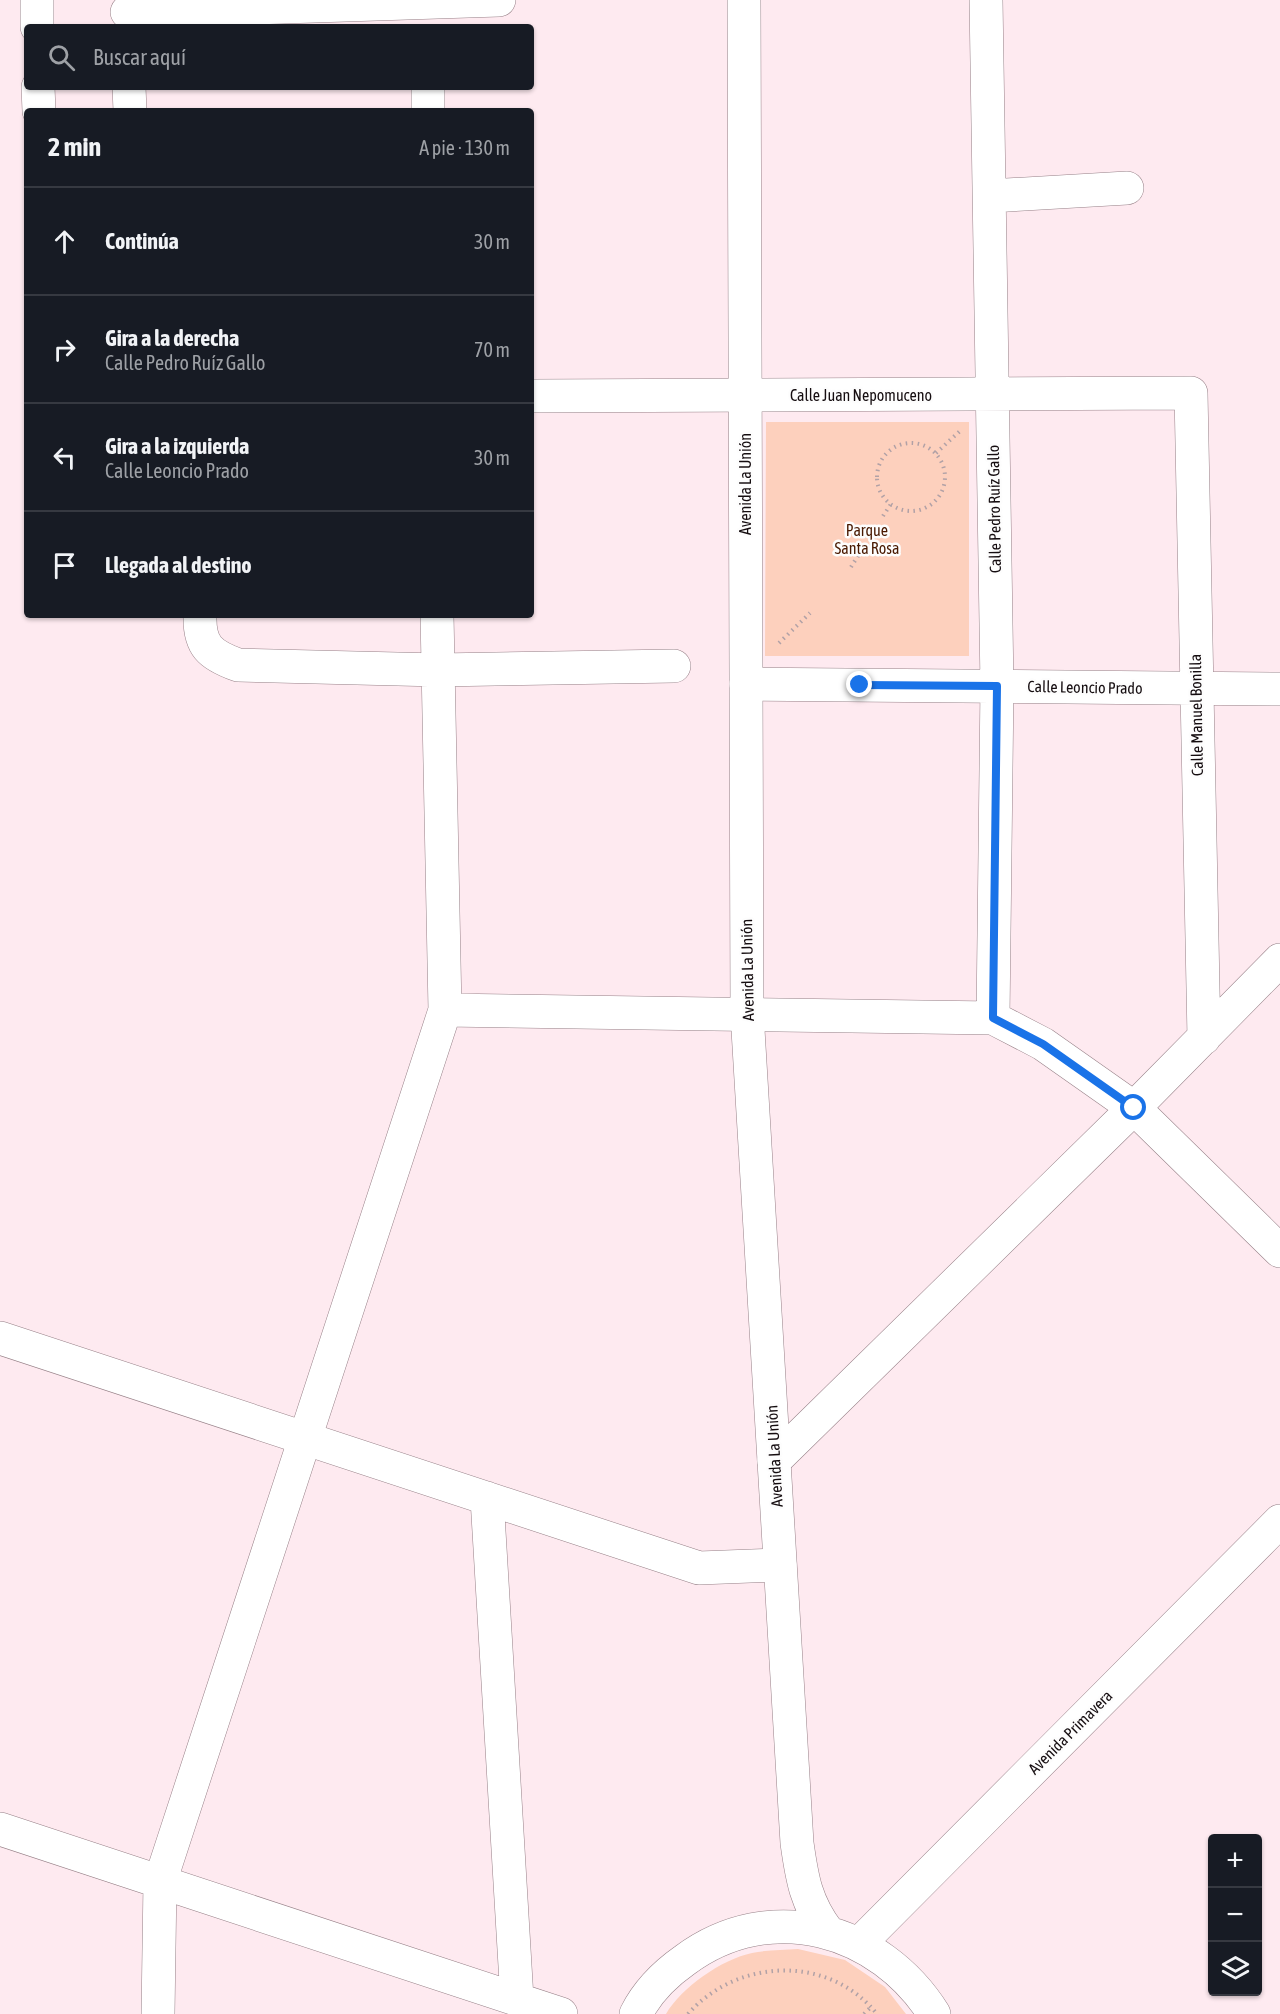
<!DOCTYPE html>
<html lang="es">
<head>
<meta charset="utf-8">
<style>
	:root { --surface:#171b24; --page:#20242c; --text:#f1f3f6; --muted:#9ea1a6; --line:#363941 }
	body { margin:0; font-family:"Asap Condensed",sans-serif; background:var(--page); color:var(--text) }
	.controls { position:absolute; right:18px; bottom:18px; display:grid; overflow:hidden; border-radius:6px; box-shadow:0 2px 4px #0004 }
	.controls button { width:54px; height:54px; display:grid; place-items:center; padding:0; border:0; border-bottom:2px solid var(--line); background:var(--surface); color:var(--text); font:30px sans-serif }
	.stop { position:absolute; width:18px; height:18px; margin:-14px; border:4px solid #1a73e8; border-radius:50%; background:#fff }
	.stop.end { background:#1a73e8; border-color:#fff; box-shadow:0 2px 6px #0008 }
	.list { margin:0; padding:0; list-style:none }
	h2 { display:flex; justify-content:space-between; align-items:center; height:78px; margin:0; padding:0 24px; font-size:26px }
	h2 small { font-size:20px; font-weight:400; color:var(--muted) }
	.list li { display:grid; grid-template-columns:39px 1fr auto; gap:18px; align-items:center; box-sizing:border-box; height:108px; padding:0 24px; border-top:2px solid var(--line) }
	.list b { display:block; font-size:22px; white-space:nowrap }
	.list p { margin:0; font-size:20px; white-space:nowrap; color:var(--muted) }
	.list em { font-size:20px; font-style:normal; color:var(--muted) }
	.icon { flex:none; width:33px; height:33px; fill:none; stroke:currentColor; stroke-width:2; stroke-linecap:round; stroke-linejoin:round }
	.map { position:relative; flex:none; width:1280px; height:2014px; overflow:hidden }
	.search { position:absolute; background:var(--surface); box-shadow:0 2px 4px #0004; left:24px; top:24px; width:510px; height:66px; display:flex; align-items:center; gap:15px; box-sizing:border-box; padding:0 21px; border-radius:6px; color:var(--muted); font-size:22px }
	.panel { position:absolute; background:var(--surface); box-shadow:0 2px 4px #0004; left:24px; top:108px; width:510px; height:510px; border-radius:6px }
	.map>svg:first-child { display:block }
	.green { fill:#fdd0bd }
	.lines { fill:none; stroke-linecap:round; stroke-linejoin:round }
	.minor-casing { stroke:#978188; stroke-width:34 }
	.major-casing { stroke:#978188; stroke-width:34 }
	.path { stroke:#b1a1a6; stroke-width:4; stroke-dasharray:1.5 4.5; stroke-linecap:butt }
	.minor { stroke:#fff; stroke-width:33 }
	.major { stroke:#fff; stroke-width:33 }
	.route { stroke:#1a73e8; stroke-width:8 }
	.labels { text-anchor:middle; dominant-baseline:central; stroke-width:5; stroke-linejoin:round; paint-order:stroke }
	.street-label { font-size:16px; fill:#150d10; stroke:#fdfdfd }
	.park-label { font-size:16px; fill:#491901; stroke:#fdfdfd }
</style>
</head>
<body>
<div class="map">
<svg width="1280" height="2014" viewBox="0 0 1280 2014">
	<rect width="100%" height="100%" fill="#feeaf0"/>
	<path class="green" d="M766,422H969V656H765Z
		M798,1949L845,1960L885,1987L906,2014H666C681,1988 722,1959 752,1953C766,1950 783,1950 798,1949Z"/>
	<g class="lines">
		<defs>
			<path id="minor" d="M37,0V27
				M986,0L997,686L993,1018
				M127,12L499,0
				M38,87L39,111
				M129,87L130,111
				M428,87V111
				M990,196L1127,188
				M531,396L1191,393L1204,1038
				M200,615C199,646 210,655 238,665L439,670L674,666
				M746,684L1280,689
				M445,1010L993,1018L1043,1044L1134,1108L1280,1251
				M0,1338L699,1568L780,1565
				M774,1461L1134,1108L1280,960
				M487,1498L517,1999
				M0,1829L561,2014
				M859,1944L1280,1521
				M158,2014L160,1882L445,1010L437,615"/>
			<path id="major" d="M744,0L747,1013L797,1843C802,1879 806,1903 828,1932
				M636,2014C647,1992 665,1974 685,1960C770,1897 880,1928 934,2014"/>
		</defs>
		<use href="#minor" class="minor-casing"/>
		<use href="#major" class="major-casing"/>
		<path class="path" d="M877 477a34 34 0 1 1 68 0a34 34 0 1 1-68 0Z
			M936,453L960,431
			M883,516L891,504
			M851,567L865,545
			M779,643L810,613
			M688,2014C737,1958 829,1954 877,2014
			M864,2014L871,2007"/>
		<use href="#minor" class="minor"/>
		<use href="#major" class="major"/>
	</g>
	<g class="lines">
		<path class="route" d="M860,685L997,686L993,1018L1043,1044L1134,1108"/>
	</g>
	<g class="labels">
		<g class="street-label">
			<text x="861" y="395">Calle Juan Nepomuceno</text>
			<text transform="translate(745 484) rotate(-90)">Avenida La Unión</text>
			<text transform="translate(994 509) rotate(-91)">Calle Pedro Ruíz Gallo</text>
			<text transform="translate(1085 687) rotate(1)">Calle Leoncio Prado</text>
			<text transform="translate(1196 715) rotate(-91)">Calle Manuel Bonilla</text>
			<text transform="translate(747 970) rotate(-91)">Avenida La Unión</text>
			<text transform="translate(774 1456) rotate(-93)">Avenida La Unión</text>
			<text transform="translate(1070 1732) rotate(-45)">Avenida Primavera</text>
		</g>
		<g class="park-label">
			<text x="867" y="530">Parque<tspan x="867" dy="18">Santa Rosa</tspan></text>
		</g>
	</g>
</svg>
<div class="controls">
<button>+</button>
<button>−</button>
<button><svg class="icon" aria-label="layers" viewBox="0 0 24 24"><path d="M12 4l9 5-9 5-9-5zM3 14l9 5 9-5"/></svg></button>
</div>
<div class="stop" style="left:1134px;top:1108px"></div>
<div class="stop end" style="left:860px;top:685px"></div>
<div class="search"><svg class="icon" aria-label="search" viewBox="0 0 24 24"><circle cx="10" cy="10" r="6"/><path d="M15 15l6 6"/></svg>Buscar aquí</div>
<section class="panel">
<h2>2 min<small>A pie · 130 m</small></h2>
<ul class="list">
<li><svg class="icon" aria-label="ahead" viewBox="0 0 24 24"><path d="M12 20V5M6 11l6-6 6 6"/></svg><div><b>Continúa</b></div><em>30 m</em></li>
<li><svg class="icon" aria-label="right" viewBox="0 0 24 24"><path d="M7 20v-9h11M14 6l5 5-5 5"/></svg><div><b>Gira a la derecha</b><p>Calle Pedro Ruíz Gallo</p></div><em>70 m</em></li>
<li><svg class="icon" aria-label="left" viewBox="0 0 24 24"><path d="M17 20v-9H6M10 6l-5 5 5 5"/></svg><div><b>Gira a la izquierda</b><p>Calle Leoncio Prado</p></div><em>30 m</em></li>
<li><svg class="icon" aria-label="arrive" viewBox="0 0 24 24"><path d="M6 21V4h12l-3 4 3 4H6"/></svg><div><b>Llegada al destino</b></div></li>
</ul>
</section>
</div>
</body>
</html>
